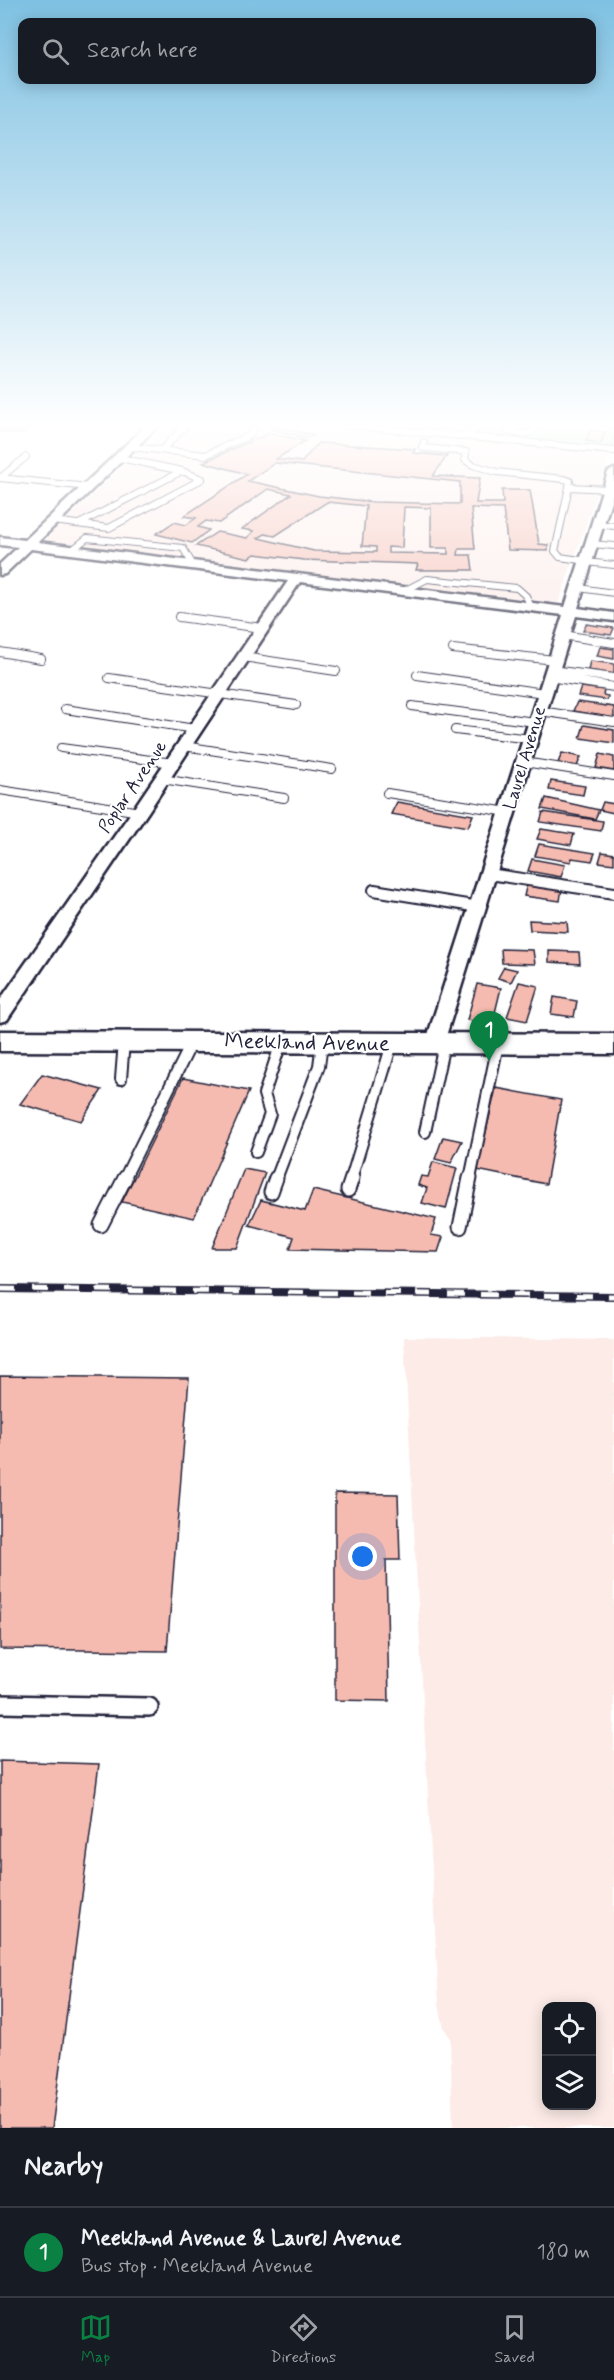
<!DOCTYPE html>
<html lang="en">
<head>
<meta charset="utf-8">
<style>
	:root { --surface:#171b24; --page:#242831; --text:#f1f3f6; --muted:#9ea1a6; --line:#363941; --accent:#0b8043 }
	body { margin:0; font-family:Mynerve,sans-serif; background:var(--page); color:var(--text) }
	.controls { position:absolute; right:18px; bottom:18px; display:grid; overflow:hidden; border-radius:12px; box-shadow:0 3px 15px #0003 }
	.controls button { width:54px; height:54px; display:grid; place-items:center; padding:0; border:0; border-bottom:2px solid var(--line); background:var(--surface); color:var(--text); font:30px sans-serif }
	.you { position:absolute; left:363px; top:1557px; width:21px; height:21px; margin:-15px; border:4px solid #fff; border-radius:50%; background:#1a73e8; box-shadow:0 0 0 9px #1a73e833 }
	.badge { display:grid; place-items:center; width:39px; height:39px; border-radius:50%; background:var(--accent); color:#fff; font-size:20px; font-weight:700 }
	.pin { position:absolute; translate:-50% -50px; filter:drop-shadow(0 2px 3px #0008) }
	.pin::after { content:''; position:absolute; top:32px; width:21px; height:18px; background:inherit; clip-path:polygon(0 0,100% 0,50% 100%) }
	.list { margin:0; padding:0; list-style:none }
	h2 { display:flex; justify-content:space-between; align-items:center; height:78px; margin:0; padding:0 24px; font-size:26px }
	h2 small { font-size:20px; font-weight:400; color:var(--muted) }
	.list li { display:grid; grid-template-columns:39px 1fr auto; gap:18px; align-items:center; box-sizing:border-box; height:90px; padding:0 24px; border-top:2px solid var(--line) }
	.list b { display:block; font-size:22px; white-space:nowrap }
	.list p { margin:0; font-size:20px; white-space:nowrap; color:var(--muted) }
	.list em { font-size:20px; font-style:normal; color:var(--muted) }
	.icon { flex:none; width:33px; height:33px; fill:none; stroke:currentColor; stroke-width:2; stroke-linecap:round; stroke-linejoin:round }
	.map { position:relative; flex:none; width:614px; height:2128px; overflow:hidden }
	.search { position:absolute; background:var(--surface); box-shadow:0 3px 15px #0003; left:18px; right:18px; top:18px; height:66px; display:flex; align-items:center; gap:15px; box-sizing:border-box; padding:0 21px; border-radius:12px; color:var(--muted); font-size:22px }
	.sheet { height:168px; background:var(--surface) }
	nav { display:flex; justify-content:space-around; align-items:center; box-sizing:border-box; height:84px; border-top:2px solid var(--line); background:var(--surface); font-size:16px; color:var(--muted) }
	nav a { display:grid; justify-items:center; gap:3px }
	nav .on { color:var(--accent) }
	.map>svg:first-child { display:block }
	.built { fill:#fcebe7; fill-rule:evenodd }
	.green { fill:#a8e8b0; stroke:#658576; stroke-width:1.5 }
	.building { fill:#f5bbb0; stroke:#22223b; stroke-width:1.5; fill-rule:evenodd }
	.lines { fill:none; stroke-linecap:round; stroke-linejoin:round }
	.lane-far4-casing { stroke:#22223b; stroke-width:8 }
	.lane-far3-casing { stroke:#22223b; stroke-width:10 }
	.lane-far2-casing { stroke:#22223b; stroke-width:14 }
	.lane-far1-casing { stroke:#22223b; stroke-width:17 }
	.lane-casing { stroke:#22223b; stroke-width:22 }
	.street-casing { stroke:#22223b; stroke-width:5 }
	.secondary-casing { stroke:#22223b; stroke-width:5 }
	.lane-far4 { stroke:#fff; stroke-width:6 }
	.lane-far3 { stroke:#fff; stroke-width:8 }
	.lane-far2 { stroke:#fff; stroke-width:10 }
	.lane-far1 { stroke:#fff; stroke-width:13 }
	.lane { stroke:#fff; stroke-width:17 }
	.street { fill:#fff; fill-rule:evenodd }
	.secondary { fill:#fff; fill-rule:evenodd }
	.rail-casing { stroke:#22223b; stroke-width:8 }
	.rail { stroke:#fff; stroke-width:5; stroke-dasharray:16; stroke-linecap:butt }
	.labels { text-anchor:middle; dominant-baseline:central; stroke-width:4.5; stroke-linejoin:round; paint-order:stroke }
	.far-street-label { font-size:18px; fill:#22223b; stroke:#fff }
	.street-label { font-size:22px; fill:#22223b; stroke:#fff }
</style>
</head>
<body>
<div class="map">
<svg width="614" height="2128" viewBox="0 0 614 2128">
	<rect width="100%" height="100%" fill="#fff"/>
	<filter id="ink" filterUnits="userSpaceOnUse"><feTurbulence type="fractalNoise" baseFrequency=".0167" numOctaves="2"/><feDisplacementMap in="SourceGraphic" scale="12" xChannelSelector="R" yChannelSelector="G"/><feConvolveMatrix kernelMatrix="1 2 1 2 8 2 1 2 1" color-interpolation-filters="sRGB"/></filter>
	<g filter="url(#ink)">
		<path class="built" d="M170,423H507L473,439L610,454L559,602L554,603L48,542L47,537Z
			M404,1337L614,1340V2128H453L450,2037L444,2028L439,2005ZM592,2006V2106H546V2006Z"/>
		<path class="green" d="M507,423H614V442L610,454L472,439Z"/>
		<path class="building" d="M416,423H454L443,428L432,429Z
			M0,426L28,429L22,434L0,432Z
			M277,427L314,435L307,438L271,429Z
			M590,430L605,432L601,443L586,441Z
			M270,433L305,441L276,459L302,462L318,443L415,449L413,453L447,456L433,476L480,478L476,503H503L502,490H530L539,544L548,545V551L508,550L503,509L471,508L475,549H459L458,555H471L473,570H416L418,564L304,560L255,554L249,558L196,546L217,532L247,538L254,531L242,529L291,494L268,489L219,523L206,521L198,527L209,530L192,543L156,534L174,522L186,525L196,518L184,516L247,474L203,462ZM275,463L460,482V504L373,502L319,496L248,481ZM327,502L366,506L362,546L376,547V552L314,551L258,538L265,534L275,536ZM404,507L431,508V548H448V554L388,553V547L402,548Z
			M586,624L614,628L611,635L583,631Z
			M600,647L614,649V659L597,656Z
			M590,661L614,664V674L588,670Z
			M581,687L604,690L603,695L608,696L607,700L578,696Z
			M577,702L614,707V718L573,711Z
			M584,725L614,730V743L580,738Z
			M562,753L581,757L577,766L558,763Z
			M600,754L614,757V771L596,768Z
			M551,781L585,786L583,795L549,790Z
			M546,798L599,810L595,819L542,809Z
			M397,802L473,815L468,827L391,814Z
			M603,802L614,804V813L600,810Z
			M543,812L603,821L601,831L540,822Z
			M541,829L574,834L571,845L537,839Z
			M539,844L595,853L592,861L572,858L571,862L535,856Z
			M602,852L614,854V864L599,862Z
			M532,859L565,865L561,877L528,871Z
			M527,883L562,888L560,901L524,896Z
			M529,920L567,922L568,932L530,930Z
			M501,949L533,950L535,964L502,963Z
			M549,951L579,952L580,964L549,962Z
			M504,967L517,970L511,982L498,978Z
			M519,982L538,986L527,1021L507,1017Z
			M477,984L501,988L492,1025L467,1020Z
			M554,997L577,1001L574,1017L551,1014Z
			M42,1074L102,1090L81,1121L20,1104Z
			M183,1078L249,1091L194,1218L122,1202Z
			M496,1088L561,1100L546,1184L477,1170Z
			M443,1137L462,1141L451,1163L435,1159Z
			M433,1162L457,1168L446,1209L422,1203L427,1188L418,1185L421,1176L428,1177Z
			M244,1169L265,1173L237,1248H212Z
			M313,1190L436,1219L431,1235L443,1237L438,1252L290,1249L294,1237L249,1225L261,1200L305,1211Z
			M0,1376L189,1378L167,1651L0,1649Z
			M335,1493L398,1494L400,1560H386L389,1701L335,1700Z
			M0,1761L99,1764L52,2128H0Z"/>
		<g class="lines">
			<defs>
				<path id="lane-far4" d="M131,423L153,426
					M327,423L614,451
					M523,423L508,431C521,435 532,436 539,423
					M461,436L491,423
					M424,442L422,447L424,448L466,452L465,460L473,465L497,472L564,479L570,481L569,487
					M131,447L206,455L250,435L257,423
					M162,450L188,423
					M120,458L182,471L202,479
					M0,478L89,487
					M0,478L26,457
					M53,521L109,528L202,479
					M79,524L182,471
					M598,524L614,526
					M592,544L614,546
					M72,550L87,538L183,548L193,565
					M587,561L560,557L555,551L569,487L609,489
					M586,562L614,565
					M579,588L614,593
					M404,591L427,579L517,588L526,596L531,607"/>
				<path id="lane-far3" d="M179,617L262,628
					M563,635L614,643
					M453,649L555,660
					M0,652L41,659
					M243,657L336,671
					M552,670L614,678
					M417,675L544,693
					M549,677L614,687
					M109,678L296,705
					M412,706L535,722
					M65,709L195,729
					M540,711L614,722
					M455,730L531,739
					M184,746L332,769
					M61,748L173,763
					M524,762L614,776
					M162,779L284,798
					M0,790L140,812
					M387,793L508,812"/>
				<path id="lane-far2" d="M489,874L614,893
					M374,890L479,907
					M121,1079L124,1041
					M425,1132L444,1044
					M256,1152L270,1114L264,1094L281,1043
					M124,1179L192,1042
					M276,1179L319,1066L322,1043
					M351,1179L392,1044
					M470,1179L498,1044"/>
				<path id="lane-far1" d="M348,1190L352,1178
					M271,1192L276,1178
					M101,1225L125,1178
					M460,1227L470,1178"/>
				<path id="lane" d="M0,1704L149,1707"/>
				<path id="street" d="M149,423H161L38,542L565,607L608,472L614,469V491L578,608L614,613V621L576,616L442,1049L435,1051L428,1049L425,1044L563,615L300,582L148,812L7,1020L0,1022V1000L132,811L288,581L31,549L5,574L0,575V564L18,547L0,545V537L25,540Z"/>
				<path id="secondary" d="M0,1031L614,1034V1054L0,1051Z"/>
			</defs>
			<use href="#lane-far4" class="lane-far4-casing"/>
			<use href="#lane-far3" class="lane-far3-casing"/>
			<use href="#lane-far2" class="lane-far2-casing"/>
			<use href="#lane-far1" class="lane-far1-casing"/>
			<use href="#lane" class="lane-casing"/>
			<use href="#street" class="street-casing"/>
			<use href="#secondary" class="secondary-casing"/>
			<use href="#lane-far4" class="lane-far4"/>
			<use href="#lane-far3" class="lane-far3"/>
			<use href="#lane-far2" class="lane-far2"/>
			<use href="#lane-far1" class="lane-far1"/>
			<use href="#lane" class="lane"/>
			<use href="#street" class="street"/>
			<use href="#secondary" class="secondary"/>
			<defs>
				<path id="rail" d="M0,1289L614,1296"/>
			</defs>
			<use href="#rail" class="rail-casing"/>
			<use href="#rail" class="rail"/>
		</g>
	</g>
	<linearGradient id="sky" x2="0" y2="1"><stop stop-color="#7fc1e2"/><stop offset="0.59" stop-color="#fff"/><stop offset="1" stop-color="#fff" stop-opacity="0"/></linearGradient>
	<rect width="614" height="721" fill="url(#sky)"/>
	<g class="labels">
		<g class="far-street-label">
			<text transform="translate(525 758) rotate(-73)">Laurel Avenue</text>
			<text transform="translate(133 787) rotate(-56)">Poplar Avenue</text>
		</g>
		<g class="street-label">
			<text transform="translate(307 1043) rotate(1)">Meekland Avenue</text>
		</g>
	</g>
</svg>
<div class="controls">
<button><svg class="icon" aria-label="locate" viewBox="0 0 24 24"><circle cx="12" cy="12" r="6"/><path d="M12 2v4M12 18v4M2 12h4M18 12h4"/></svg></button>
<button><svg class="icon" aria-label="layers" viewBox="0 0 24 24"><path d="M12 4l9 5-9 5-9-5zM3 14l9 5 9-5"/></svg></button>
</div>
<div class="you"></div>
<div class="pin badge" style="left:489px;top:1061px">1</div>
<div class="search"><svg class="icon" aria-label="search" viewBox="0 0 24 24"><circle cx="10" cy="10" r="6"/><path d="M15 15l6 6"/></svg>Search here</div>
</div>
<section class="sheet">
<h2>Nearby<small></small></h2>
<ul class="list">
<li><span class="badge">1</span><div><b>Meekland Avenue &amp; Laurel Avenue</b><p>Bus stop · Meekland Avenue</p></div><em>180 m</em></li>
</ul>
</section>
<nav>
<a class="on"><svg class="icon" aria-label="map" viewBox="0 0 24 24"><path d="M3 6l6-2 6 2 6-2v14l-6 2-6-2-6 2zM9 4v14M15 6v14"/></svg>Map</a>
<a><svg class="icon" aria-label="directions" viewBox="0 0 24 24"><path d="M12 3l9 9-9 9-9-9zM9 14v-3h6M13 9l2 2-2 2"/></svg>Directions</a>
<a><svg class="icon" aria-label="saved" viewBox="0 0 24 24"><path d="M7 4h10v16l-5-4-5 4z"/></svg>Saved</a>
</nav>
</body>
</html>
